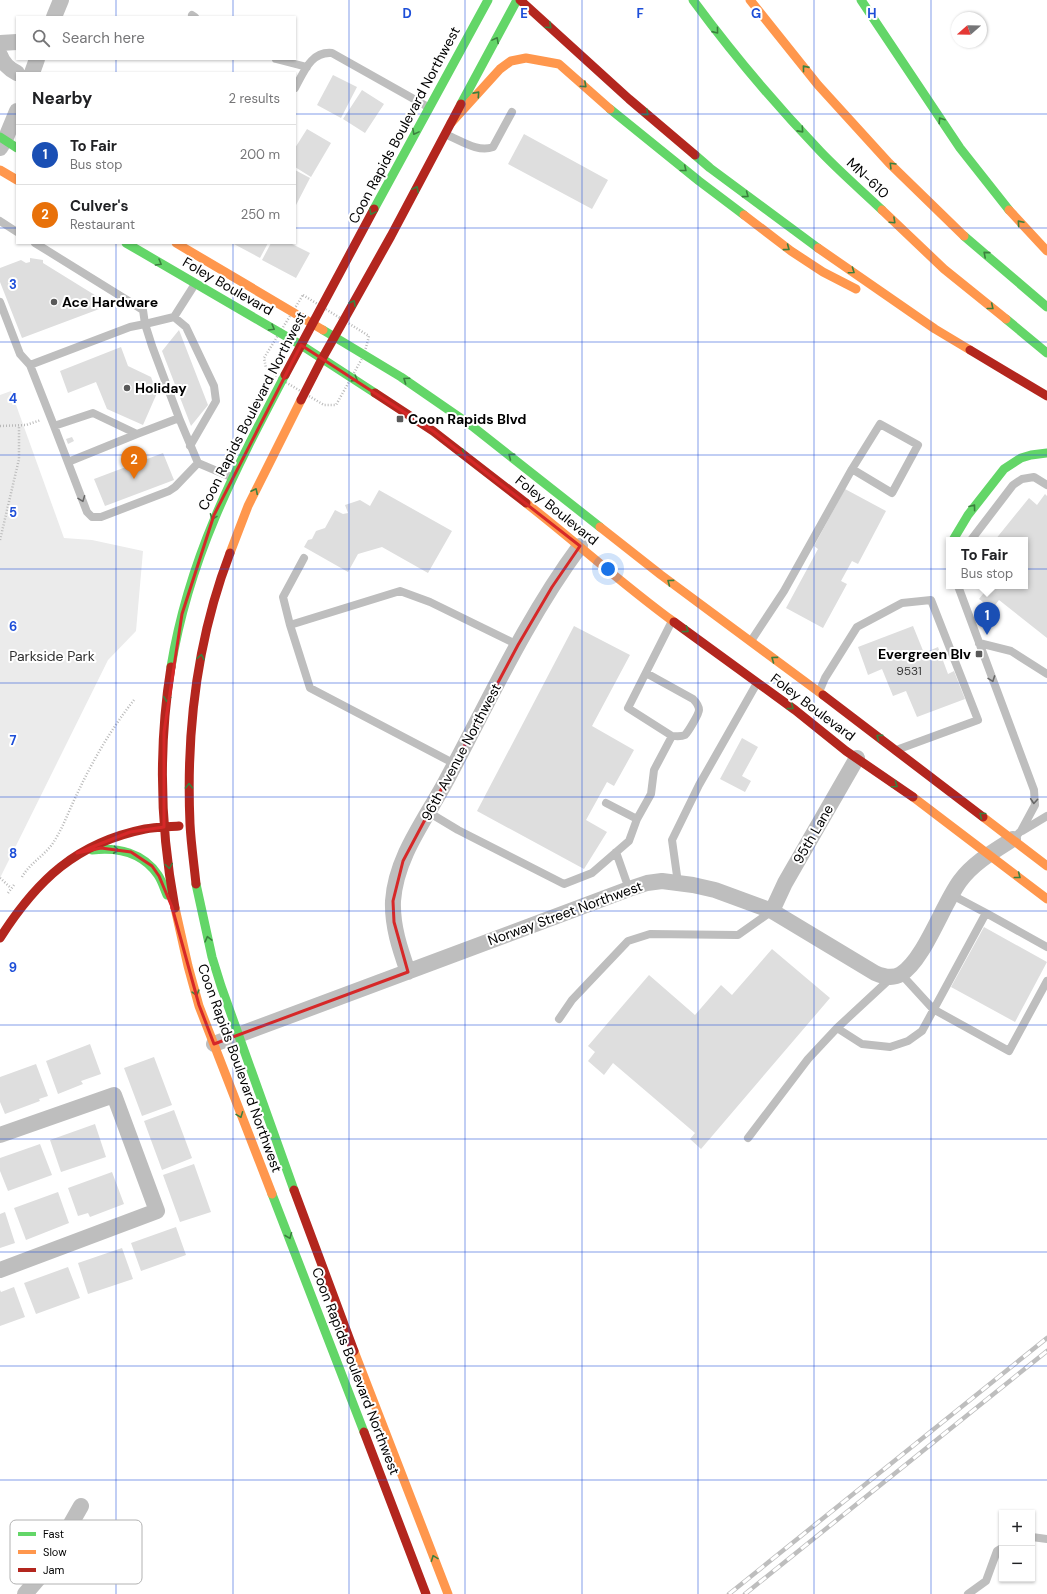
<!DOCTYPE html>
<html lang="en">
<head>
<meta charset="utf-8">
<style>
	:root { --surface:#fff; --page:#f2f2f2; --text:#202124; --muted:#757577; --line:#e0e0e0; --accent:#1a73e8 }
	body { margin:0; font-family:"DM Sans",sans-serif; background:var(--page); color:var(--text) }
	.controls { position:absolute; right:12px; bottom:12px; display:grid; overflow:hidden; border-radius:0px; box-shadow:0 1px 3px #0004 }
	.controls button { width:36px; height:36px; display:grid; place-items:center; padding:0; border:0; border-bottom:1px solid var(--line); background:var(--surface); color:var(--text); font:20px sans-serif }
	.compass { position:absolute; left:951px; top:12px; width:36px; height:36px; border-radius:50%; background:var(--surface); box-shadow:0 1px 3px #0004; rotate:250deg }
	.you { position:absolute; left:608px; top:569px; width:14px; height:14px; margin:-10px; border:3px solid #fff; border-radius:50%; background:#1a73e8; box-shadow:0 0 0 6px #1a73e833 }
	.badge { display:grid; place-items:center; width:26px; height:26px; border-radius:50%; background:var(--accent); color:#fff; font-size:13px; font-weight:700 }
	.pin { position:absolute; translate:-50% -33px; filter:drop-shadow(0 1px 2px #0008) }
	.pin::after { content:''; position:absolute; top:21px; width:14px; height:12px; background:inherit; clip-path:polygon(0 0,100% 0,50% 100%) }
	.popup { position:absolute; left:946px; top:537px; width:82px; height:52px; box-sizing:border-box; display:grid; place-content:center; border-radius:0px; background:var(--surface); filter:drop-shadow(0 1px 3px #0005); font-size:13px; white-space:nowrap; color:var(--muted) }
	.popup b { font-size:15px; color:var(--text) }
	.popup::after { content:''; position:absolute; left:50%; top:100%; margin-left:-8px; border:8px solid transparent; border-top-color:var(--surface) }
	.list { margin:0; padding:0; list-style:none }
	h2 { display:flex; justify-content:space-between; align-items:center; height:52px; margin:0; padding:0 16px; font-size:17px }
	h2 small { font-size:13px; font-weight:400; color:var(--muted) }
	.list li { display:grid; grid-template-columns:26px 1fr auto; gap:12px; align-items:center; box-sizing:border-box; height:60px; padding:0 16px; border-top:1px solid var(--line) }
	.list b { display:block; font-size:15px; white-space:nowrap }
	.list p { margin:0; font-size:13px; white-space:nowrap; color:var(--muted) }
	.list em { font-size:13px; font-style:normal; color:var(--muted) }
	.icon { flex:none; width:22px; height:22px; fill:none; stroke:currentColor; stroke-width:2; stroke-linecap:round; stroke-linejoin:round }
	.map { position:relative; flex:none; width:1047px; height:1594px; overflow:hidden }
	.search { position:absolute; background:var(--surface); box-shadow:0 1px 3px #0004; left:16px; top:16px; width:280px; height:44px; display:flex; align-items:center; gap:10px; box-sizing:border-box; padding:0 14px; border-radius:0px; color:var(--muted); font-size:15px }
	.panel { position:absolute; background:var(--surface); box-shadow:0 1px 3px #0004; left:16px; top:72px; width:280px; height:172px; border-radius:0px }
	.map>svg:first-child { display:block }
	.green { fill:#ebebeb }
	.building { fill:#dedede }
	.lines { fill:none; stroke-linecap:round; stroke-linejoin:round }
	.path { stroke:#b9b9b9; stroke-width:2.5; stroke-dasharray:1 2; stroke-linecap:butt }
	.lane { stroke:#bebebe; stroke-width:8 }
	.street { stroke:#bebebe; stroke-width:16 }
	.fast { stroke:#63d668; stroke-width:9 }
	.slow { stroke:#ff974d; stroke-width:9 }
	.jam { stroke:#b3261e; stroke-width:9 }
	.rail-casing { stroke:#bebebe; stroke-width:4.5 }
	.rail { stroke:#fff; stroke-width:3; stroke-dasharray:9; stroke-linecap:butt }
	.oneway { stroke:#3b803e }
	.oneway2 { stroke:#686868 }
	.marked { fill:none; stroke:#d62828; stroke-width:3; stroke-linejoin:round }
	.grid { fill:none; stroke:#1d4ed8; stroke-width:1; stroke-opacity:0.55 }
	.poi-dot { fill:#595959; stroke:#fff; stroke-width:1.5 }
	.labels { text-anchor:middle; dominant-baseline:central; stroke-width:4; stroke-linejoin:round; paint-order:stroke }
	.number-label { font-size:12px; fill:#383838 }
	.street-label { font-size:14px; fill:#000; stroke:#fff }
	.poi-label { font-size:14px; font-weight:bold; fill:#000; stroke:#fff; text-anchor:start }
	.park-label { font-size:14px; fill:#313131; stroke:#fff }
	.key { fill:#fff; stroke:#b2b2b2; stroke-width:1 }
	.key-label { font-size:11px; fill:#000 }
	.grid-label { font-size:13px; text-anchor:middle; font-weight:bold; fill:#1d4ed8; stroke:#fff; stroke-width:4; stroke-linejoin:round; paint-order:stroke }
</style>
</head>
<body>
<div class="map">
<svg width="1047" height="1594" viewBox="0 0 1047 1594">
	<rect width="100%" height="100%" fill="#fff"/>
	<path class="green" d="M11,391L64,538L92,540L143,551L136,631L108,660L0,878V395Z"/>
	<path class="building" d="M333,75L357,87L341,118L317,105Z
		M362,90L384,104L365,133L343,119Z
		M307,129L331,143L311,177L295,167V148Z
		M524,134L608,180L592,209L508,164Z
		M295,170L310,178L295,207Z
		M232,243H268L260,258Z
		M271,243H290L310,253L296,278L262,260Z
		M30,258L43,260V263L98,297L102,308L22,338L0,282V268L21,260L26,263L30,262Z
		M179,330L208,405L191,426L162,351Z
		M121,347L128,366L151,377L157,393L143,425L107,409L96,382L68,393L60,371Z
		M72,437L74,441L68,444L66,439Z
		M163,453L174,480L105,506L94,479Z
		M845,489L886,511L858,564L852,561L841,581L847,584L823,628L786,608L818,549L814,546Z
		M379,490L452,531L428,573L382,547L358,554L348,572L304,547L308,540L312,539L316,531L325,528L335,510L343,514L348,513L345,505L360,500L370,506Z
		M1045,494L1047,496V638L999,600L986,617L981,613L984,609L980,605L983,602L979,599L987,589L983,586H1025V540H995L1029,498L1037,505Z
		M574,626L630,655L592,726L634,750L614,786L607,782L586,820L607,832L584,869L477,811Z
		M913,626L924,653L938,647L948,674L954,671L965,699L917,717L906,691L893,696L882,669L868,675L858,647Z
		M742,738L758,747L742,776L751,781L745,792L720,779Z
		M984,927L1047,962L1015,1022L951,987Z
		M772,949L830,998L701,1149L690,1139L695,1133L613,1063L604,1075L588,1061L595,1052L588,1046L649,975L695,1015L721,985L732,995Z
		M90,1044L101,1074L81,1081L83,1084L58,1094L46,1061Z
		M154,1057L172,1105L142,1116L124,1068Z
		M36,1064L48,1096L39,1099L40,1101L5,1114L0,1102V1077Z
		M174,1110L192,1158L162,1170L144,1121Z
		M95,1124L106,1157L61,1172L50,1140Z
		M40,1144L52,1175L8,1191L0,1171V1158Z
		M194,1164L211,1212L180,1222L163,1175Z
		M112,1172L124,1204L90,1217L88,1213L78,1216L68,1188Z
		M58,1192L69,1223L26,1240L14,1208Z
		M5,1212L15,1243L0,1248V1214Z
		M176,1227L186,1255L141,1271L131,1243Z
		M122,1248L133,1279L88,1294L78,1263Z
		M68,1267L80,1298L36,1314L24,1283Z
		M14,1287L25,1317L0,1326V1290L1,1292Z"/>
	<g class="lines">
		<path class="path" d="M303,295L369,336L364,355L336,405H324L282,380L266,368L264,358Z
			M0,426L26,425L41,420
			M0,540L19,459V426
			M22,877C30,863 44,856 53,843C63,828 69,810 77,794C93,760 111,729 134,700
			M0,878L11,888
			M8,893L14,885"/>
		<path class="lane" d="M192,15L195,17
			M276,59L307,67
			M295,88C304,72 311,51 332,53L428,107
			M447,135C460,140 478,153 493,147L512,112
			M0,221L17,232
			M35,243L143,310L145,324L174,317L195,284
			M0,302L20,354L30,365L54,426L93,413L137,434L179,418L198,463L231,477
			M174,317L186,327L214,386L216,401L190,446
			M30,365L130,327L145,324L152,346L179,418
			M54,426L87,512L92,517H101L169,491L175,487L198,463
			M68,462L137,434
			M971,540L1013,485L1022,479L1034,477L1047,485
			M958,586L1034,790L1035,805L1021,831L1013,839
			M290,625L283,597L304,558
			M751,641L784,591L852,469L892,493L918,445L880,424L852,469
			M979,643L1011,651L1047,674
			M646,673L693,699C696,702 699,705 699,710C699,714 688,732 685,735C681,737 676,736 672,736
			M819,692L825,678L857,627L902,603L931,600L978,720L899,749
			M455,764L310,688L290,625L400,591L430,602L518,645
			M606,803L637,819
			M428,812L458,830L564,884L592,873L629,841L637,819L651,794L654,770L672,736L628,708L672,621
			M1022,831L1047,816
			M616,852L629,889
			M678,883L672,840L699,785L757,683
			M986,913L1047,947
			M901,974L933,1009L1009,1051L1047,981
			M559,1019L572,1000L628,941L650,934L738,935L772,911
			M837,1028L862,1044L890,1047L908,1041L922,1031L986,913L952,895
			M748,1138L808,1059L837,1028L892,977
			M1032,1537L1047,1539
			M968,1594L986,1581L997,1551L1002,1548"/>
		<path class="street" d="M54,17L61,0
			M0,43L17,42
			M0,55C3,64 9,69 17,73
			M32,73L37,59
			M0,148L5,140L17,111
			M772,911L785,883L857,758
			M408,972C400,949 392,926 393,901C396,857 425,820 445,783C488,703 526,619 580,546
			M214,1044L629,889L647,883L662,881L693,885L715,890L772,911L875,973C884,977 893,979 901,974C924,960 943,904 960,881C973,863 994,851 1013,839
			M0,1135L114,1095L157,1211L0,1270
			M25,1594L43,1573L81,1506"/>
		<path class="fast" d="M693,0C732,53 775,104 820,151C840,172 862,191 882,210
			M861,0L960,148L1009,210
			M461,104L517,0
			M610,109L699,181L744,215
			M0,137L17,148
			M695,155L710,168L818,248
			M374,209L488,0
			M964,236L1047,307
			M126,243L301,345L375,393
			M1006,319L1047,353
			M323,330L401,377L472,426L600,527
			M953,540L968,515L1004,469L1021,458L1031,455L1047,453
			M171,667C189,557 234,472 285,375
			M92,850C118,847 143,853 158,875C162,881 164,888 167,895
			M196,884L212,957L221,986L294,1190
			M272,1194L364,1432"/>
		<path class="slow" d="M750,0L818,85L889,163L964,236
			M451,123L500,69L511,61L526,58L559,64L610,109
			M0,170L17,180
			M882,210L944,269L1006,319
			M1009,210L1047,251
			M744,215L791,251L823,272L856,289
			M176,243L323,330
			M818,248L935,329L970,350
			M526,503C576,542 623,585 674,622
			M600,527L661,575L823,695
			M230,553L248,506L301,400
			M913,797L1047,899
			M983,817L1047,866
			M175,908L188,966L199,1006L272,1194
			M354,1351L448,1594"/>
		<path class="jam" d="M520,0L629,99L695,155
			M970,350L1047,396
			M285,375L374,209
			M375,393L433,431L526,503
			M301,400L322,359L391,236L461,104
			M674,622L795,710L846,751L913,797
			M171,667C158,748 160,828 175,908
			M823,695L983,817
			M196,884C194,864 191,844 190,824C186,732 197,639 230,553
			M0,938C37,880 76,843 145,829C156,827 168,827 179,826
			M294,1190L354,1351
			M364,1432L426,1594"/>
		<defs>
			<path id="rail" d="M729,1594L1047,1338
				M745,1594L1047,1351"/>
		</defs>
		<use href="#rail" class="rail-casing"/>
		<use href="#rail" class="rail"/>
	</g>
	<defs><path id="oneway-chevron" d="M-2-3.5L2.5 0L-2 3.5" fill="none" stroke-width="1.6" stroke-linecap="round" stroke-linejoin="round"/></defs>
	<g class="oneway">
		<use href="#oneway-chevron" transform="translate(549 26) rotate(42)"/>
		<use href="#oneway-chevron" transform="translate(716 31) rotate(51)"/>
		<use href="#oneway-chevron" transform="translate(496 40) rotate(-62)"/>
		<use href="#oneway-chevron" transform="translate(805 68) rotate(-129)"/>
		<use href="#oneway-chevron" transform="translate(584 85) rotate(42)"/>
		<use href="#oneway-chevron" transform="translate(477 94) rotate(-48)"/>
		<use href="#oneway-chevron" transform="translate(646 113) rotate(41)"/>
		<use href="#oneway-chevron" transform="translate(941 120) rotate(-124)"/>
		<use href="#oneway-chevron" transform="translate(801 130) rotate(48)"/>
		<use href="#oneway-chevron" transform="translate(415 132) rotate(118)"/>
		<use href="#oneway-chevron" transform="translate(892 165) rotate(-135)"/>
		<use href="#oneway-chevron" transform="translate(684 169) rotate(39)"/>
		<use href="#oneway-chevron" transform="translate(416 189) rotate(-62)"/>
		<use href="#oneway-chevron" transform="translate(746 195) rotate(37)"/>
		<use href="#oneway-chevron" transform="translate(372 212) rotate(118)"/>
		<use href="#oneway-chevron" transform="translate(893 221) rotate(43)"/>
		<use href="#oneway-chevron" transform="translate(1020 223) rotate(-131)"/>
		<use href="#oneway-chevron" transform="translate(787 248) rotate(37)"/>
		<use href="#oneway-chevron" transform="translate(986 254) rotate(-139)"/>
		<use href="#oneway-chevron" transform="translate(159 263) rotate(30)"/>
		<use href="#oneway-chevron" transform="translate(852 271) rotate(35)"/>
		<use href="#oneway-chevron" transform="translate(353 303) rotate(-61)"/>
		<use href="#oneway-chevron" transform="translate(991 307) rotate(39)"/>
		<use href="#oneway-chevron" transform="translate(272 328) rotate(30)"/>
		<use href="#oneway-chevron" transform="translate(355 379) rotate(32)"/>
		<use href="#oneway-chevron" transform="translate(406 380) rotate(-145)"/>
		<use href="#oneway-chevron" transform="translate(462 453) rotate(38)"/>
		<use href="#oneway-chevron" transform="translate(511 456) rotate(-143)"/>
		<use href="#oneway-chevron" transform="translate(255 491) rotate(-64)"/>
		<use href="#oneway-chevron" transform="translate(973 507) rotate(-53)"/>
		<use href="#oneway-chevron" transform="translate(213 517) rotate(111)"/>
		<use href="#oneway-chevron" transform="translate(670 582) rotate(-143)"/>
		<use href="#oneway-chevron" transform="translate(686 630) rotate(36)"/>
		<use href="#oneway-chevron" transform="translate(201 657) rotate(-80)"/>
		<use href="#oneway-chevron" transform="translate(774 659) rotate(-144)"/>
		<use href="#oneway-chevron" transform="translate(167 699) rotate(96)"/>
		<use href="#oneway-chevron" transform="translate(791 707) rotate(36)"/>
		<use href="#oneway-chevron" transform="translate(879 737) rotate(-143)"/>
		<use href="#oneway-chevron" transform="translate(895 785) rotate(35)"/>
		<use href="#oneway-chevron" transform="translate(189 786) rotate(-90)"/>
		<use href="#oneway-chevron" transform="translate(982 815) rotate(-142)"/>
		<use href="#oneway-chevron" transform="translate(116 850) rotate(7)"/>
		<use href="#oneway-chevron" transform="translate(169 866) rotate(82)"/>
		<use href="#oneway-chevron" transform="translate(1018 876) rotate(38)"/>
		<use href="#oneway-chevron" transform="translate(208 939) rotate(-104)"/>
		<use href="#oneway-chevron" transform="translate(196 993) rotate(74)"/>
		<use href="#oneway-chevron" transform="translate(240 1115) rotate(69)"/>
		<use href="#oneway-chevron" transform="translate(289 1236) rotate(68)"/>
		<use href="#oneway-chevron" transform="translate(434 1558) rotate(-111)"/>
	</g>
	<g class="oneway2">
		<use href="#oneway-chevron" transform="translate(82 499) rotate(69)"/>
		<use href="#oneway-chevron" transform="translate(992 679) rotate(70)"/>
		<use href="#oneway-chevron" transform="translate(1034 801) rotate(94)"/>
	</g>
	<path class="marked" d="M301,345L433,431L580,546L552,587L518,645L403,861L393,901L394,922L408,972L214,1044L199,1005L172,907L159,876L152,866L131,852L101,848L77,853L130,832L164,827V732L182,614L214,515Z"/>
	<path class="grid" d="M116,0V17M233,0V17M349,0V1594M465,0V1594M582,0V1594M698,0V1594M814,0V1594M931,0V1594M116,59V73M233,59V73M0,114H17M295,114H1047M0,228H17M295,228H1047M116,243V1594M233,243V1594M0,342H1047M0,455H1047M0,569H1047M0,683H1047M0,797H1047M0,911H1047M0,1025H1047M0,1139H1047M0,1252H1047M0,1366H1047M0,1480H1047"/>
	<g class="poi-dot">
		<circle cx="54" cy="302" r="4"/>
		<circle cx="127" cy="388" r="4"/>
		<rect x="396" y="415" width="8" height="8" rx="2"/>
		<rect x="975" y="650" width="8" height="8" rx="2"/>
	</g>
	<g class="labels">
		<g class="number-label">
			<text x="909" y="671">9531</text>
		</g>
		<g class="street-label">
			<text transform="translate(404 125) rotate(-62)">Coon Rapids Boulevard Northwest</text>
			<text transform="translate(868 178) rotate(43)">MN-610</text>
			<text transform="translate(228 286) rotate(30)">Foley Boulevard</text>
			<text transform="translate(252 411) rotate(-63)">Coon Rapids Boulevard Northwest</text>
			<text transform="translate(557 510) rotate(39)">Foley Boulevard</text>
			<text transform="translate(813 707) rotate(37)">Foley Boulevard</text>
			<text transform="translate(461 752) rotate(-62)">96th Avenue Northwest</text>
			<text transform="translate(813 834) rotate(-60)">95th Lane</text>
			<text transform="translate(565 913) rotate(-20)">Norway Street Northwest</text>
			<text transform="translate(240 1068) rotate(70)">Coon Rapids Boulevard Northwest</text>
			<text transform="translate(356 1371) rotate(69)">Coon Rapids Boulevard Northwest</text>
		</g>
		<g class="poi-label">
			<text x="62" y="302">Ace Hardware</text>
			<text x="135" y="388">Holiday</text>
			<text x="408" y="419">Coon Rapids Blvd</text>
			<text x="971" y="654" text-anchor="end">Evergreen Blv</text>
		</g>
		<g class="park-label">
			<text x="52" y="656">Parkside Park</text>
		</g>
	</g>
	<rect x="10" y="1520" width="132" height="64" rx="6" class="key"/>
	<rect x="18" y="1532" width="18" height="4" fill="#63d668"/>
	<rect x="18" y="1550" width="18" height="4" fill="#ff974d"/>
	<rect x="18" y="1568" width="18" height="4" fill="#b3261e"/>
	<g class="key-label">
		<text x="43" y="1538">Fast</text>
		<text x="43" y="1556">Slow</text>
		<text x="43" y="1574">Jam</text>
	</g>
	<g class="grid-label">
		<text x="407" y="18">D</text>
		<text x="524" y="18">E</text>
		<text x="640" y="18">F</text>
		<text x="756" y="18">G</text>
		<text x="872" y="18">H</text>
		<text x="13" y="289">3</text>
		<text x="13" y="403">4</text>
		<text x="13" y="517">5</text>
		<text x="13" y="631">6</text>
		<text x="13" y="745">7</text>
		<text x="13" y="858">8</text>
		<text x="13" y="972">9</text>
	</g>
</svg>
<div class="controls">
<button>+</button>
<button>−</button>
</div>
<svg class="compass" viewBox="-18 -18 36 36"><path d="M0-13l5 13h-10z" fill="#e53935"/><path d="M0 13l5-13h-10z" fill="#757577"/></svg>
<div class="you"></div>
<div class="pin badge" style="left:987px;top:635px;background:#1a4fb4">1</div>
<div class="popup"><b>To Fair</b>Bus stop</div>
<div class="pin badge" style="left:134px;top:479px;background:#e8710a">2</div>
<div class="search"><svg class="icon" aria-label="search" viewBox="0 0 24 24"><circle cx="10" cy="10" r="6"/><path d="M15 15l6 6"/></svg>Search here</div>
<section class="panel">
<h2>Nearby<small>2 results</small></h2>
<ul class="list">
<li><span class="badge" style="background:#1a4fb4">1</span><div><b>To Fair</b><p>Bus stop</p></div><em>200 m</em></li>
<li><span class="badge" style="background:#e8710a">2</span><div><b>Culver's</b><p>Restaurant</p></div><em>250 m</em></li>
</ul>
</section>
</div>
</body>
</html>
